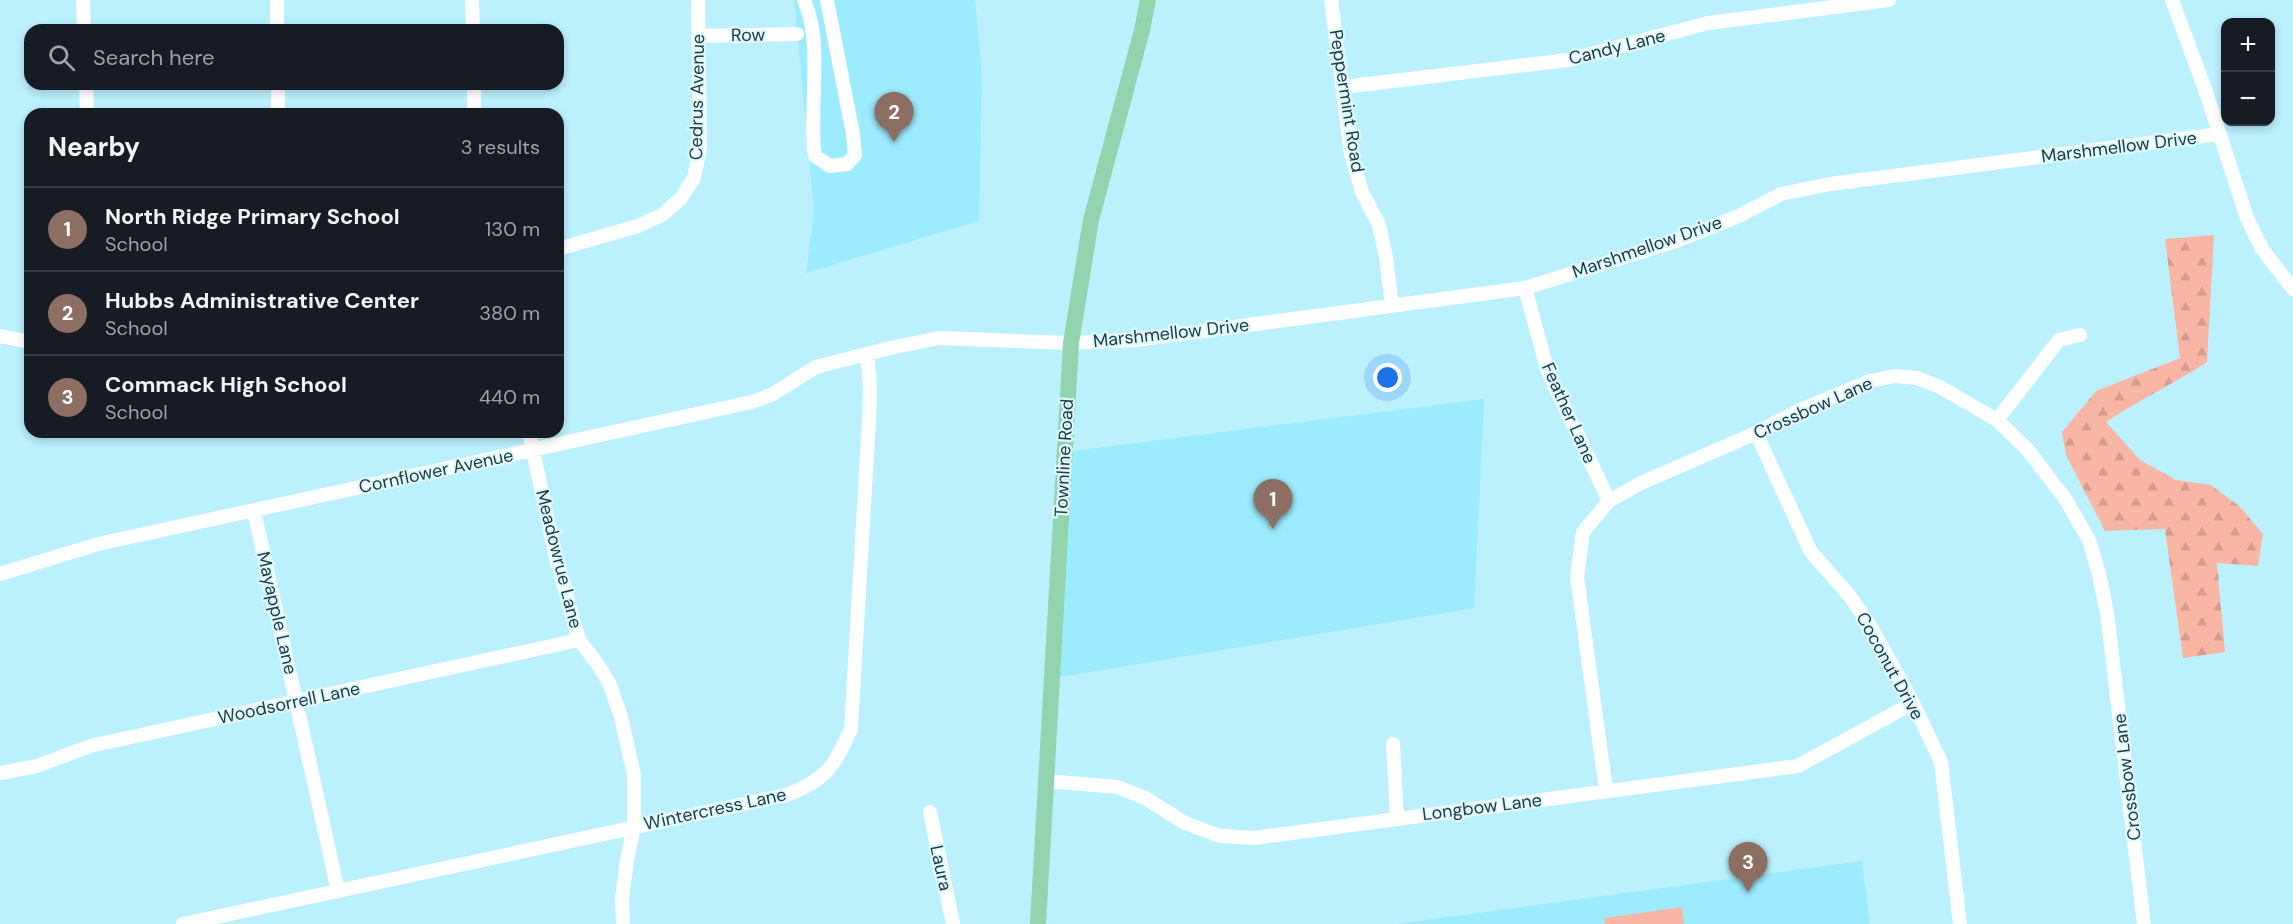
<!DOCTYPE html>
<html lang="en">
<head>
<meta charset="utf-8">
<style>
	:root { --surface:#171b24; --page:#242831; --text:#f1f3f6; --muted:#9ea1a6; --line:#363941; --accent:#2563eb }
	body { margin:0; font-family:"DM Sans",sans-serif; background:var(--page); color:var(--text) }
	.controls { position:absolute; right:18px; top:18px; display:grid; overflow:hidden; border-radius:12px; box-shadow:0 3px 9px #0003 }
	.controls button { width:54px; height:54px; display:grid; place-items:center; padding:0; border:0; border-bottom:2px solid var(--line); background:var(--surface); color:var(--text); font:30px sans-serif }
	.you { position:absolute; left:1388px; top:378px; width:21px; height:21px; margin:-15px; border:4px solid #fff; border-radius:50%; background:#1a73e8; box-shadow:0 0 0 9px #1a73e833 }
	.badge { display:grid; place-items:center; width:39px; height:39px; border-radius:50%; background:var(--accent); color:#fff; font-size:20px; font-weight:700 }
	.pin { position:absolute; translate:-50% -50px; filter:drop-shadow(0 2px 3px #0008) }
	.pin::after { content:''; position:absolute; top:32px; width:21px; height:18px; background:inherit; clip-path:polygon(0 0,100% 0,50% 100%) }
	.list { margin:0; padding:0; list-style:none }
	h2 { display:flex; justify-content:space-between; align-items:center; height:78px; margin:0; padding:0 24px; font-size:26px }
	h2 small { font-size:20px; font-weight:400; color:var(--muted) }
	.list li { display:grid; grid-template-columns:39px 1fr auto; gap:18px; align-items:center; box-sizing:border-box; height:84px; padding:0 24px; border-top:2px solid var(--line) }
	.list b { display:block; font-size:22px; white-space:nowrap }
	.list p { margin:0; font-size:20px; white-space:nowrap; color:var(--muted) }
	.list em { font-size:20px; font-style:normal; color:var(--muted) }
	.icon { flex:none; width:33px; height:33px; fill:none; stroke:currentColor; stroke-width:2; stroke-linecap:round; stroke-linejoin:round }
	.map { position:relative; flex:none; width:2293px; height:924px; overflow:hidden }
	.search { position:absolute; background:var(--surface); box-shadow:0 3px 9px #0003; left:24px; top:24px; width:540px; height:66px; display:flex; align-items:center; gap:15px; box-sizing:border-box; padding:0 21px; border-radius:18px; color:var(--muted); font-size:22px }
	.panel { position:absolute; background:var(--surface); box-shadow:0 3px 9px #0003; left:24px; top:108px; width:540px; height:330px; border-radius:18px }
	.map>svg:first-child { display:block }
	.built { fill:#9debfe }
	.forest { fill:url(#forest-firs) }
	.pitch { fill:#f9b6a4 }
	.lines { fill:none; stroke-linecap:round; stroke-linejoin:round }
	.minor { stroke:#fff; stroke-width:14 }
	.major { stroke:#91d4ae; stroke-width:16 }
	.labels { text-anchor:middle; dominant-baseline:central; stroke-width:4.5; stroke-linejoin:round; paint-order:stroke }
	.street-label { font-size:18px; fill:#223d44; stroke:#def8fe }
</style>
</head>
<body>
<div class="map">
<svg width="2293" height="924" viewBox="0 0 2293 924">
	<defs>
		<pattern id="forest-firs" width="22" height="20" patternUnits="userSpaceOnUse" patternTransform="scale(1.5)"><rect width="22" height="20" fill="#f9b6a4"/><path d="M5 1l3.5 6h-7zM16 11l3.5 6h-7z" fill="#d59d8e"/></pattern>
	</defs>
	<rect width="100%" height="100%" fill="#bbf0fd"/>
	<path class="built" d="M794,0H975L982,74L979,221L806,273L814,211Z
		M1484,399L1474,608L1060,677L1073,451Z
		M1862,861L1870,924H1396Z"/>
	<path class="forest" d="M2214,235L2207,362C2174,384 2138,400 2106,422L2140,460L2176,480L2211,485L2239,506L2263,534L2258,566L2217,563L2225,652L2183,658L2165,529L2105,531L2066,455L2062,432L2096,391L2180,358L2165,239Z"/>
	<path class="pitch" d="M1682,907L1684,924H1605L1604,918Z"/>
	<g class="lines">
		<path class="minor" d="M83,0L84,30
			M277,0V30
			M472,0L473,30
			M804,0C824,45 808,107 815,156L830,166L847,164L855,155L853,134L827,0
			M1331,0L1351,154L1362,192L1379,225L1386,257L1392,306
			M2172,0L2205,89L2247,218L2262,249L2293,289
			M699,36L797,34
			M86,84L87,114
			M278,84V114
			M474,84V114
			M1343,87L1568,60L1708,23L1889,0
			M558,249L638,226L662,215L681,198L694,178L700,148L698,0
			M1525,288L1548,372L1609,501
			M0,336L30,342
			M1997,420L2059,340L2080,335
			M529,432L555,554L579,640L599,666L610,685L621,717L634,775V827L627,860L622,899L623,924
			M1756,433L1811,552L1849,595L1871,627L1913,703L1941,762L1960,924
			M254,511L338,891
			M0,574L98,544L752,402L773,394L816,367L890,348L939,338L1071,343L1136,340L1525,288L1676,241L1739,216L1781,194L1830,184L2219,134
			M1393,744L1397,818
			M0,773L37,766L90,746L579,640
			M1046,781L1117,787L1145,798L1185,823L1220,836L1254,838L1798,766L1913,703
			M1606,790L1577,577L1583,532L1609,501L1641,483L1756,433L1798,411L1870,381L1895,376L1917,378L1940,387L1997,420L2028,450L2066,500L2089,540L2099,574L2107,613L2144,924
			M930,812L953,924
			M183,924L786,795C826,780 834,767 851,729L869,421L870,385L867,354"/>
		<path class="major" d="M1038,924L1071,343L1091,220L1142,30L1148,0"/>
	</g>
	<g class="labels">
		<g class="street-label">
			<text transform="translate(748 35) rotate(-1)">Row</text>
			<text transform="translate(1617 47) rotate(-14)">Candy Lane</text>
			<text transform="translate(697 97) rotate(-89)">Cedrus Avenue</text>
			<text transform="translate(1347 101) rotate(81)">Peppermint Road</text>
			<text transform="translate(2119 147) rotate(-7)">Marshmellow Drive</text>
			<text transform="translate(1647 247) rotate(-19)">Marshmellow Drive</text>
			<text transform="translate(1171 333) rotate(-6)">Marshmellow Drive</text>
			<text transform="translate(1813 408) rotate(-24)">Crossbow Lane</text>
			<text transform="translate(1569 413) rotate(66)">Feather Lane</text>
			<text transform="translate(1064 458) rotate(-87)">Townline Road</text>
			<text transform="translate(436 471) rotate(-12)">Cornflower Avenue</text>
			<text transform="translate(559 559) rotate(76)">Meadowrue Lane</text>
			<text transform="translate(277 613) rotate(77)">Mayapple Lane</text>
			<text transform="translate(1890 666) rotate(61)">Coconut Drive</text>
			<text transform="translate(289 703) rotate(-12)">Woodsorrell Lane</text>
			<text transform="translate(2127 777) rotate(-97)">Crossbow Lane</text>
			<text transform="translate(1482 807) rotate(-7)">Longbow Lane</text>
			<text transform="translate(715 809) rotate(-12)">Wintercress Lane</text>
			<text transform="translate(941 868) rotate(78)">Laura</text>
		</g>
	</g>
</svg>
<div class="controls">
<button>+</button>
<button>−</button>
</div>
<div class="you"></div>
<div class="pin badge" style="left:1273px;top:529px;background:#8d6e63">1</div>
<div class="pin badge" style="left:894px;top:142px;background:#8d6e63">2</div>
<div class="pin badge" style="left:1748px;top:892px;background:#8d6e63">3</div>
<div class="search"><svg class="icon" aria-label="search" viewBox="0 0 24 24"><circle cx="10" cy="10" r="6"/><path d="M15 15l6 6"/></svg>Search here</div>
<section class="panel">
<h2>Nearby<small>3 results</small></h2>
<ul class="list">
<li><span class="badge" style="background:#8d6e63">1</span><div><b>North Ridge Primary School</b><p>School</p></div><em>130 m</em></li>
<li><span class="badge" style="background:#8d6e63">2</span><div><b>Hubbs Administrative Center</b><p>School</p></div><em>380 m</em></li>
<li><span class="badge" style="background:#8d6e63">3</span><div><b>Commack High School</b><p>School</p></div><em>440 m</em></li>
</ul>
</section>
</div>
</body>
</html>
